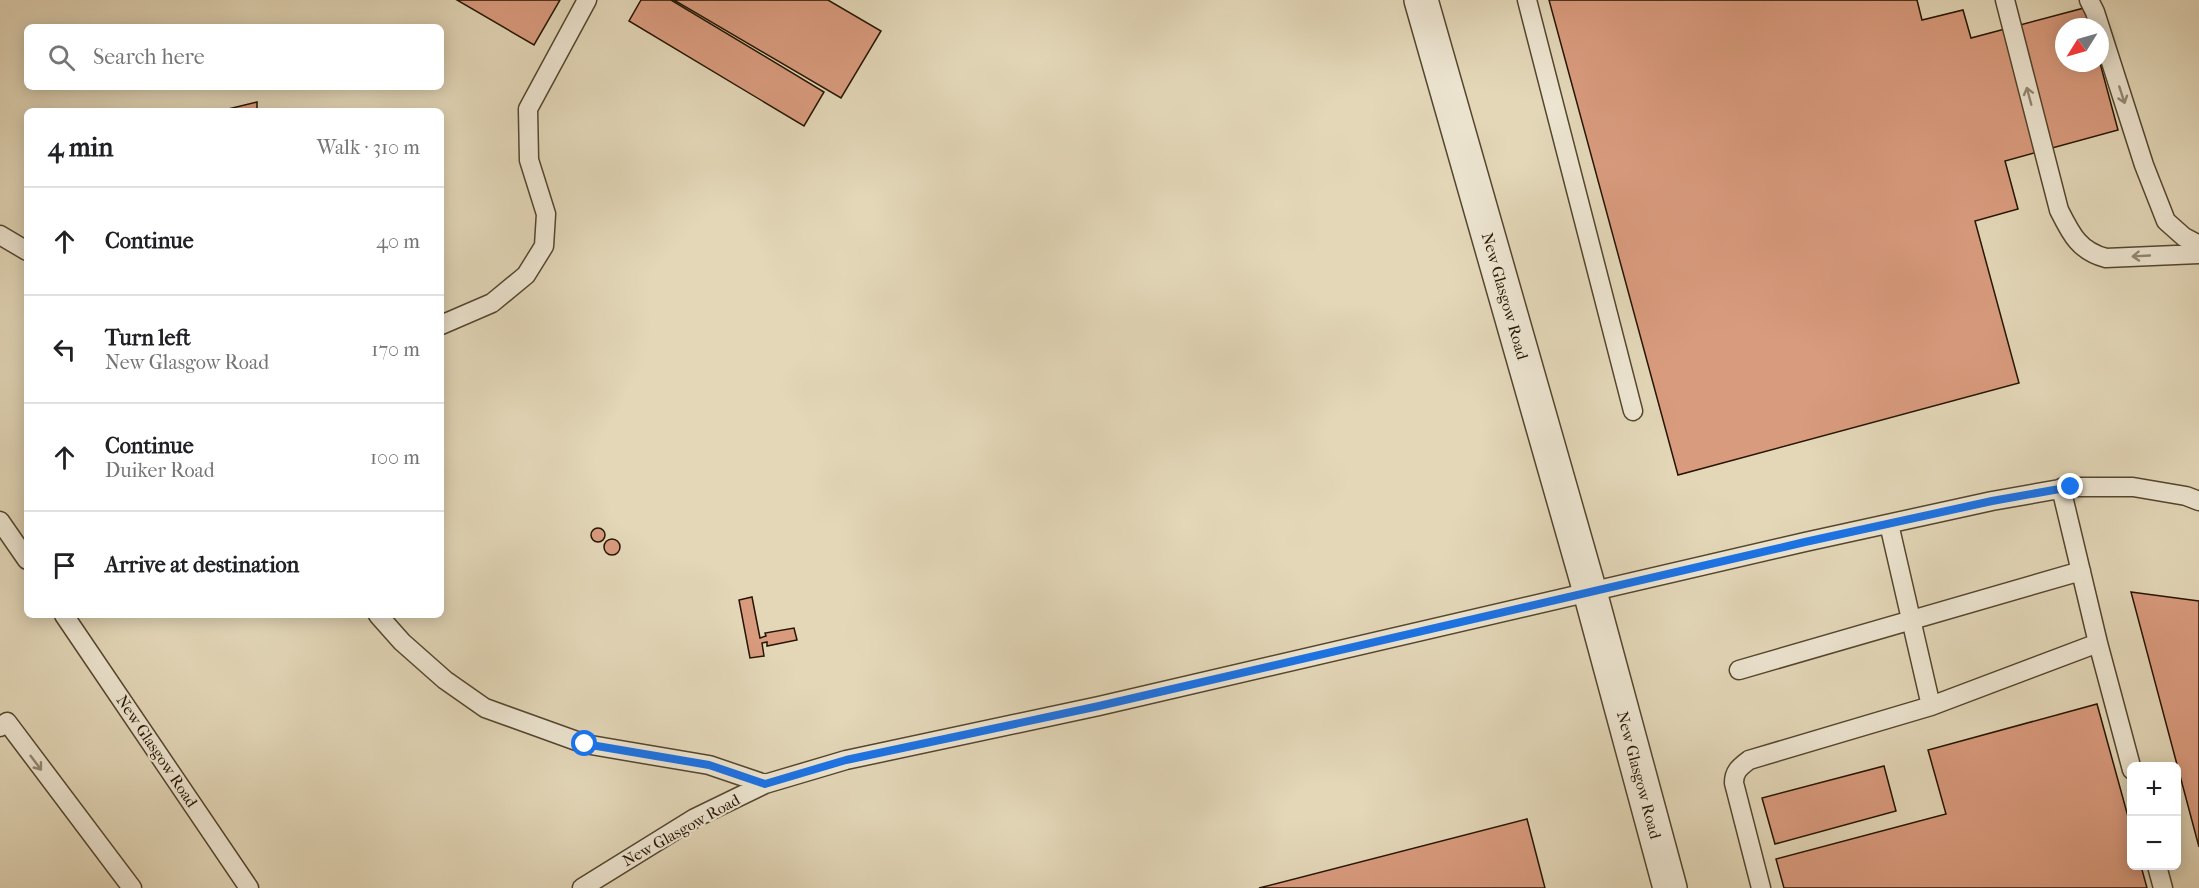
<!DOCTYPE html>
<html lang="en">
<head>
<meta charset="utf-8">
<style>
	:root { --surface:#fff; --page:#f2f2f2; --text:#202124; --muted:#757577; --line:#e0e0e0 }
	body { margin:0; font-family:"IM FELL French Canon",serif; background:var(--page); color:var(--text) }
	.controls { position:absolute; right:18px; bottom:18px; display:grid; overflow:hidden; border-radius:9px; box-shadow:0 3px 15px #0003 }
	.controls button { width:54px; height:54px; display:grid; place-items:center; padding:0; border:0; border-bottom:2px solid var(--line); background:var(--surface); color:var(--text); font:30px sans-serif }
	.compass { position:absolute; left:2055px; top:18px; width:54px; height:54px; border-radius:50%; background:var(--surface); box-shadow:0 3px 15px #0003; rotate:233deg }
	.stop { position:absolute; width:18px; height:18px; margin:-14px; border:4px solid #1a73e8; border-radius:50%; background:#fff }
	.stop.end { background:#1a73e8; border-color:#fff; box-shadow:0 2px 6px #0008 }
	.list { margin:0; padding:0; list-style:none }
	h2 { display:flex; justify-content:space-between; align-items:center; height:78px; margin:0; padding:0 24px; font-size:26px }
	h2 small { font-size:20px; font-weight:400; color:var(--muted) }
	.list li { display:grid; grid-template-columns:39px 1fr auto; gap:18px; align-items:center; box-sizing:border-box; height:108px; padding:0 24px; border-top:2px solid var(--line) }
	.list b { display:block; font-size:22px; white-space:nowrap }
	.list p { margin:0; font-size:20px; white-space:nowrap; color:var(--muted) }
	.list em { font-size:20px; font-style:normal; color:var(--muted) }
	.icon { flex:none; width:33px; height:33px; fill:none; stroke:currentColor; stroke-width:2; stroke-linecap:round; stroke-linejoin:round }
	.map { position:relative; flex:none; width:2199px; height:888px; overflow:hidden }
	.search { position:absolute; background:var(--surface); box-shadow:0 3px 15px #0003; left:24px; top:24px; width:420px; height:66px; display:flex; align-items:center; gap:15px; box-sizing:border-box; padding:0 21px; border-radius:9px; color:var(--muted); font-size:22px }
	.panel { position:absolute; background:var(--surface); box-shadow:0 3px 15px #0003; left:24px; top:108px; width:420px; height:510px; border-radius:9px }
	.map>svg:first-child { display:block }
	.building { fill:#d99b7e; stroke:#251500; stroke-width:1.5 }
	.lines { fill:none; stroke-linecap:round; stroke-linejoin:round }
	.service-casing { stroke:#54462e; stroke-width:21 }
	.tertiary-casing { stroke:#54462e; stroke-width:36 }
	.service { stroke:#ede5d1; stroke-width:18 }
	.tertiary { stroke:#ede5d1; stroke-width:33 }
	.oneway { stroke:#938773 }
	.route { stroke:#1a73e8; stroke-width:8 }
	.labels { text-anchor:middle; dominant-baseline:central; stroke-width:4.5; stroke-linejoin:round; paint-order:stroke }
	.street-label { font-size:16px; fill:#251500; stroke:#ede5d1 }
</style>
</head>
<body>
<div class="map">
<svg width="2199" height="888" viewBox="0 0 2199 888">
	<rect width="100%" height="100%" fill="#e3d7b8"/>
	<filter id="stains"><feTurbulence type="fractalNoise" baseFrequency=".00333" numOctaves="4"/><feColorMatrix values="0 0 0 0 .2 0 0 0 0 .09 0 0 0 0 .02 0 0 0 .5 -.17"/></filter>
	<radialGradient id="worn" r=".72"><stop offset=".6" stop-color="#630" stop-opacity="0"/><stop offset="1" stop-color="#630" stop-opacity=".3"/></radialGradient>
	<path class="building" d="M457,0H560L534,45Z
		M641,0H671L824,92L804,126L629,21Z
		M674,0H828L881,31L841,98Z
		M1549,0H1917L1922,20L1963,10L1971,38L2084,8L2090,27H2064V63H2100L2118,130L2005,161L2018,209L1975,221L2019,383L1678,475Z
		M257,102V111H220Z
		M591 535a7 7 0 1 1 14 0a7 7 0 1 1-14 0Z
		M604 547a8 8 0 1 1 16 0a8 8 0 1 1-16 0Z
		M2131,592L2199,601V847Z
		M752,597L760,638L766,636L765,633L794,628L797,640L767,646V642L762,643L764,656L750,658L739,600Z
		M2097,704L2132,831V866H2141L2147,888H1784L1776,859L1946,814L1928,750Z
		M1884,766L1896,811L1775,844L1762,798Z
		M1527,819L1545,888H1259Z"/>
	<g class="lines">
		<defs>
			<path id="service" d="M1527,0L1633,411
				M2005,0L2059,210C2071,234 2079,251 2106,258L2199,254
				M2089,0L2095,12L2144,165L2166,221L2184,237L2199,245
				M0,235L27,251
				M441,325L492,303L526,275L544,246L546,214L529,160L528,109L587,0
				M2061,488L2098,643
				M0,521L27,560
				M1889,524L1931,706
				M64,615L249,888
				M378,615L402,642L445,680L485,708L585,744L709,765L765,784
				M1739,670L2081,571
				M0,727L7,722L132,888
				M2157,866L2163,888
				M582,888L695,818L765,784L846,760L1099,706L1805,542L1992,501L2071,487H2133L2186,496L2199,501
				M1761,888L1734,783C1734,771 1740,767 1749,760L1931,706L2098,643L2132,770"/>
			<path id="tertiary" d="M1421,0L1590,592L1670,888"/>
		</defs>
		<use href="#service" class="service-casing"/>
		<use href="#tertiary" class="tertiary-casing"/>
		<use href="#service" class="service"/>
		<use href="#tertiary" class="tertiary"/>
	</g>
	<defs><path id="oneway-shaft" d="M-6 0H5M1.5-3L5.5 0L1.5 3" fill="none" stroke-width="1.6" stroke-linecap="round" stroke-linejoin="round" transform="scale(1.5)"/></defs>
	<g class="oneway">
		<use href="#oneway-shaft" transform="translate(2122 95) rotate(72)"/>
		<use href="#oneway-shaft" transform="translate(2029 96) rotate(-105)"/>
		<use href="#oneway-shaft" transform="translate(2141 256) rotate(177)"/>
		<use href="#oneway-shaft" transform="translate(36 763) rotate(53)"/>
	</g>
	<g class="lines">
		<path class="route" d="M585,744L709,765L765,784L846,760L1099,706L1805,542L1992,501L2071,487"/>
	</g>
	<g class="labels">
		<g class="street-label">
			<text transform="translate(1505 296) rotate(74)">New Glasgow Road</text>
			<text transform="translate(157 751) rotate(56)">New Glasgow Road</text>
			<text transform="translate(1639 775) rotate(75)">New Glasgow Road</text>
			<text transform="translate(681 830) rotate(-29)">New Glasgow Road</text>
		</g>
	</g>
	<rect width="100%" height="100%" filter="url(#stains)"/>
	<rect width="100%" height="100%" fill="url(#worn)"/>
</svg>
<div class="controls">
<button>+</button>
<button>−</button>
</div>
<svg class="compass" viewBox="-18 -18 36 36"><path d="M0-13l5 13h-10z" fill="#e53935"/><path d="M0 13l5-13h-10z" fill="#757577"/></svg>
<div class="stop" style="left:585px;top:744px"></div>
<div class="stop end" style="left:2071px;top:487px"></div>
<div class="search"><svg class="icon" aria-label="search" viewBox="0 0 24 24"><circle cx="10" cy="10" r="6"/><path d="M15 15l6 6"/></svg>Search here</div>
<section class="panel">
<h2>4 min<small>Walk · 310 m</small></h2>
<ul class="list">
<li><svg class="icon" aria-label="ahead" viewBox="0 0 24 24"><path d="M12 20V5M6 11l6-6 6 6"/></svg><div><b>Continue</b></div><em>40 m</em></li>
<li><svg class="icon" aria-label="left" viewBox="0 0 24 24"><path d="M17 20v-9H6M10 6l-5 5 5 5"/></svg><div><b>Turn left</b><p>New Glasgow Road</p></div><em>170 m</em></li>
<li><svg class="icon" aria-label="ahead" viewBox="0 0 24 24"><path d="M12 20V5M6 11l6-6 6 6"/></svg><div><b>Continue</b><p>Duiker Road</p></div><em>100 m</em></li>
<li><svg class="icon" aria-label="arrive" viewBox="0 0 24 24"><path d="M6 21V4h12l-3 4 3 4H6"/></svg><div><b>Arrive at destination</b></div></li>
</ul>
</section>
</div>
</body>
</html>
